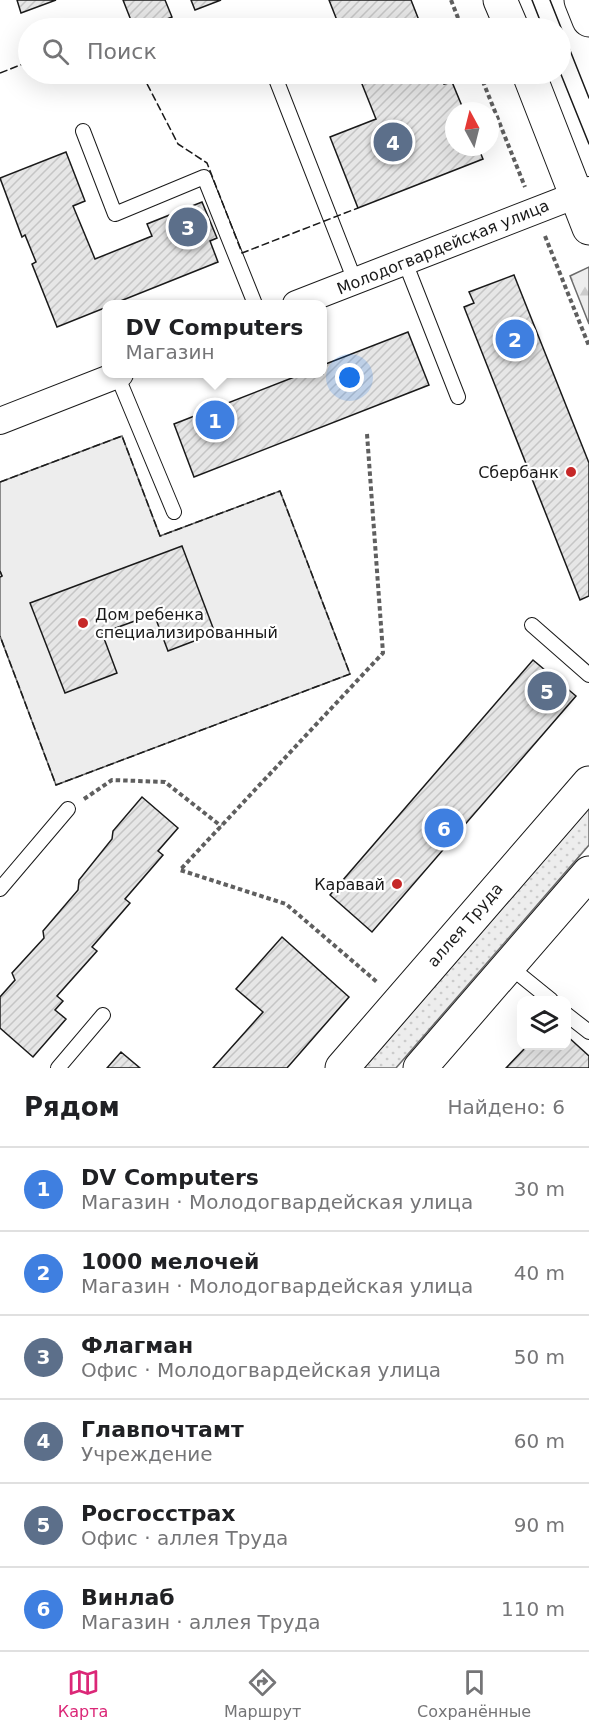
<!DOCTYPE html>
<html lang="ru">
<head>
<meta charset="utf-8">
<style>
	:root { --surface:#fff; --page:#f6f6f6; --text:#202124; --muted:#757577; --line:#e0e0e0; --accent:#db2777 }
	body { margin:0; font-family:"DejaVu Sans",sans-serif; background:var(--page); color:var(--text) }
	.controls { position:absolute; right:18px; bottom:18px; display:grid; overflow:hidden; border-radius:12px; box-shadow:0 6px 24px #0002 }
	.controls button { width:54px; height:54px; display:grid; place-items:center; padding:0; border:0; border-bottom:2px solid var(--line); background:var(--surface); color:var(--text); font:30px sans-serif }
	.compass { position:absolute; left:445px; top:102px; width:54px; height:54px; border-radius:50%; background:var(--surface); box-shadow:0 6px 24px #0002; rotate:353deg }
	.you { position:absolute; left:350px; top:378px; width:21px; height:21px; margin:-15px; border:4px solid #fff; border-radius:50%; background:#1a73e8; box-shadow:0 0 0 9px #1a73e833 }
	.badge { display:grid; place-items:center; width:39px; height:39px; border-radius:50%; background:var(--accent); color:#fff; font-size:20px; font-weight:700 }
	.pin { position:absolute; translate:-50% -50%; border:3px solid #fff; box-shadow:0 2px 6px #0006 }
	.popup { position:absolute; left:102px; top:300px; width:225px; height:78px; box-sizing:border-box; display:grid; place-content:center; border-radius:12px; background:var(--surface); filter:drop-shadow(0 2px 4px #0005); font-size:20px; white-space:nowrap; color:var(--muted) }
	.popup b { font-size:22px; color:var(--text) }
	.popup::after { content:''; position:absolute; left:50%; top:100%; margin-left:-12px; border:12px solid transparent; border-top-color:var(--surface) }
	.list { margin:0; padding:0; list-style:none }
	h2 { display:flex; justify-content:space-between; align-items:center; height:78px; margin:0; padding:0 24px; font-size:26px }
	h2 small { font-size:20px; font-weight:400; color:var(--muted) }
	.list li { display:grid; grid-template-columns:39px 1fr auto; gap:18px; align-items:center; box-sizing:border-box; height:84px; padding:0 24px; border-top:2px solid var(--line) }
	.list b { display:block; font-size:22px; white-space:nowrap }
	.list p { margin:0; font-size:20px; white-space:nowrap; color:var(--muted) }
	.list em { font-size:20px; font-style:normal; color:var(--muted) }
	.icon { flex:none; width:33px; height:33px; fill:none; stroke:currentColor; stroke-width:2; stroke-linecap:round; stroke-linejoin:round }
	.map { position:relative; flex:none; width:589px; height:1068px; overflow:hidden }
	.search { position:absolute; background:var(--surface); box-shadow:0 6px 24px #0002; left:18px; right:18px; top:18px; height:66px; display:flex; align-items:center; gap:15px; box-sizing:border-box; padding:0 21px; border-radius:33px; color:var(--muted); font-size:22px }
	.sheet { height:582px; background:var(--surface) }
	nav { display:flex; justify-content:space-around; align-items:center; box-sizing:border-box; height:84px; border-top:2px solid var(--line); background:var(--surface); font-size:16px; color:var(--muted) }
	nav a { display:grid; justify-items:center; gap:3px }
	nav .on { color:var(--accent) }
	.map>svg:first-child { display:block }
	.grass { fill:url(#grass-dots); stroke:#6a6a6a; stroke-width:1.5 }
	.forest { fill:url(#forest-firs); stroke:#6a6a6a; stroke-width:1.5 }
	.built { fill:#ededed; stroke:#6a6a6a; stroke-width:1.5 }
	.building { fill:url(#building-hatch); stroke:#1a1a1a; stroke-width:1.5 }
	.lines { fill:none; stroke-linecap:round; stroke-linejoin:round }
	.service-casing { stroke:#1a1a1a; stroke-width:16 }
	.minor-casing { stroke:#1a1a1a; stroke-width:28 }
	.secondary-casing { stroke:#1a1a1a; stroke-width:35 }
	.path { stroke:#5f5f5f; stroke-width:4; stroke-dasharray:4.5 3; stroke-linecap:butt }
	.service { stroke:#fff; stroke-width:14 }
	.minor { stroke:#fff; stroke-width:26 }
	.secondary { stroke:#fff; stroke-width:33 }
	.tram { stroke:#1a1a1a; stroke-width:1.5 }
	.fence { stroke:#1a1a1a; stroke-width:1.5; stroke-dasharray:8 3; stroke-linecap:butt }
	.poi-dot { fill:#c62828; stroke:#fff; stroke-width:2 }
	.labels { text-anchor:middle; dominant-baseline:central; stroke-width:4.5; stroke-linejoin:round; paint-order:stroke }
	.street-label { font-size:16px; fill:#1a1a1a; stroke:#fff }
	.poi-label { font-size:16px; fill:#1a1a1a; stroke:#fff; text-anchor:end }
</style>
</head>
<body>
<div class="map">
<svg width="589" height="1068" viewBox="0 0 589 1068">
	<defs>
		<pattern id="grass-dots" width="8" height="8" patternUnits="userSpaceOnUse" patternTransform="scale(1.5)"><rect width="8" height="8" fill="#ededed"/><path d="M2 2h.1M6 6h.1" fill="none" stroke="#cbcbcb" stroke-width="1.8" stroke-linecap="round"/></pattern>
		<pattern id="forest-firs" width="22" height="20" patternUnits="userSpaceOnUse" patternTransform="scale(1.5)"><rect width="22" height="20" fill="#ededed"/><path d="M5 1l3.5 6h-7zM16 11l3.5 6h-7z" fill="#cbcbcb"/></pattern>
		<pattern id="building-hatch" width="6" height="6" patternUnits="userSpaceOnUse" patternTransform="scale(1.5)"><rect width="6" height="6" fill="#e6e6e6"/><path d="M-1 1l2-2M0 6l6-6M5 7l2-2" fill="none" stroke="#c5c5c5"/></pattern>
	</defs>
	<rect width="100%" height="100%" fill="#fff"/>
	<path class="grass" d="M589,808V845L396,1068H364Z"/>
	<path class="forest" d="M589,267V324L570,276Z"/>
	<path class="built" d="M122,436L160,536L280,491L350,674L56,785L0,636V577L2,576L0,571V482Z"/>
	<path class="building" d="M17,0H56L21,13Z
		M123,0H165L172,17L144,28H134Z
		M191,0H221L195,10Z
		M329,0H411L422,28H340Z
		M358,74H440L444,84L452,82L464,111H454V147H478L483,159L358,208L330,137L376,119Z
		M66,152L85,201L73,206L95,259L152,236L147,224L202,202L217,238L210,241L218,262L113,304H107V307L57,327L32,264L36,262L25,235L22,237L0,178Z
		M514,275L589,463V596L580,600L464,307L474,303L469,292Z
		M408,332L429,385L194,477L174,424L302,374H323V365Z
		M182,546L215,633L168,651L154,614L102,633L117,673L65,693L30,603Z
		M533,660L576,696L372,932L330,895Z
		M142,797L178,828L158,851L163,855L125,899L130,903L92,947L97,951L57,996L63,1001L55,1010L66,1019L33,1057L0,1028V997L15,980L12,973L44,938L43,931L78,890L79,880L112,839L113,831Z
		M282,937L349,997L287,1068H213L263,1012L236,989Z
		M566,1035L589,1056V1068H506L527,1046H566Z
		M121,1052L140,1068H107Z"/>
	<g class="lines">
		<defs>
			<path id="service" d="M274,74L355,281
				M83,131L115,214L204,177L255,304
				M405,262L458,397
				M117,375L174,512
				M532,625L589,675
				M0,889L68,809
				M509,966L551,1000
				M566,1014L589,1032
				M58,1068L103,1015"/>
			<path id="minor" d="M296,304L589,190
				M0,421L120,374"/>
			<path id="secondary" d="M500,0L512,28
				M581,0L589,20
				M529,74L589,228
				M342,1068L589,783
				M420,1068L589,873"/>
		</defs>
		<use href="#service" class="service-casing"/>
		<use href="#minor" class="minor-casing"/>
		<use href="#secondary" class="secondary-casing"/>
		<path class="path" d="M451,0L462,28
			M480,74L525,187
			M545,236L589,346
			M367,434L383,653L180,870L286,904L377,982
			M84,799L112,780L165,782L221,826"/>
		<use href="#service" class="service"/>
		<use href="#minor" class="minor"/>
		<use href="#secondary" class="secondary"/>
		<path class="tram" d="M532,0L543,28
			M550,0L589,98
			M560,72L589,144"/>
		<path class="fence" d="M115,28L119,27L120,28
			M0,73L28,62
			M142,74L178,144L207,163L242,253L358,208
			M0,482L122,436L160,536L280,491L350,674L56,785L0,636
			M0,571L2,576L0,577"/>
	</g>
	<g class="poi-dot">
		<circle cx="571" cy="472" r="6"/>
		<circle cx="83" cy="623" r="6"/>
		<circle cx="397" cy="884" r="6"/>
	</g>
	<g class="labels">
		<g class="street-label">
			<text transform="translate(443 247) rotate(-22)">Молодогвардейская улица</text>
			<text transform="translate(465 925) rotate(-49)">аллея Труда</text>
		</g>
		<g class="poi-label">
			<text x="559" y="472">Сбербанк</text>
			<text x="95" y="614" text-anchor="start">Дом ребенка<tspan x="95" dy="18">специализированный</tspan></text>
			<text x="385" y="884">Каравай</text>
		</g>
	</g>
</svg>
<div class="controls">
<button><svg class="icon" aria-label="layers" viewBox="0 0 24 24"><path d="M12 4l9 5-9 5-9-5zM3 14l9 5 9-5"/></svg></button>
</div>
<svg class="compass" viewBox="-18 -18 36 36"><path d="M0-13l5 13h-10z" fill="#e53935"/><path d="M0 13l5-13h-10z" fill="#757577"/></svg>
<div class="you"></div>
<div class="pin badge" style="left:215px;top:420px;background:#3f7fe0">1</div>
<div class="popup"><b>DV Computers</b>Магазин</div>
<div class="pin badge" style="left:515px;top:339px;background:#3f7fe0">2</div>
<div class="pin badge" style="left:188px;top:227px;background:#5c6f8a">3</div>
<div class="pin badge" style="left:393px;top:142px;background:#5c6f8a">4</div>
<div class="pin badge" style="left:547px;top:691px;background:#5c6f8a">5</div>
<div class="pin badge" style="left:444px;top:828px;background:#3f7fe0">6</div>
<div class="search"><svg class="icon" aria-label="search" viewBox="0 0 24 24"><circle cx="10" cy="10" r="6"/><path d="M15 15l6 6"/></svg>Поиск</div>
</div>
<section class="sheet">
<h2>Рядом<small>Найдено: 6</small></h2>
<ul class="list">
<li><span class="badge" style="background:#3f7fe0">1</span><div><b>DV Computers</b><p>Магазин · Молодогвардейская улица</p></div><em>30 m</em></li>
<li><span class="badge" style="background:#3f7fe0">2</span><div><b>1000 мелочей</b><p>Магазин · Молодогвардейская улица</p></div><em>40 m</em></li>
<li><span class="badge" style="background:#5c6f8a">3</span><div><b>Флагман</b><p>Офис · Молодогвардейская улица</p></div><em>50 m</em></li>
<li><span class="badge" style="background:#5c6f8a">4</span><div><b>Главпочтамт</b><p>Учреждение</p></div><em>60 m</em></li>
<li><span class="badge" style="background:#5c6f8a">5</span><div><b>Росгосстрах</b><p>Офис · аллея Труда</p></div><em>90 m</em></li>
<li><span class="badge" style="background:#3f7fe0">6</span><div><b>Винлаб</b><p>Магазин · аллея Труда</p></div><em>110 m</em></li>
</ul>
</section>
<nav>
<a class="on"><svg class="icon" aria-label="map" viewBox="0 0 24 24"><path d="M3 6l6-2 6 2 6-2v14l-6 2-6-2-6 2zM9 4v14M15 6v14"/></svg>Карта</a>
<a><svg class="icon" aria-label="directions" viewBox="0 0 24 24"><path d="M12 3l9 9-9 9-9-9zM9 14v-3h6M13 9l2 2-2 2"/></svg>Маршрут</a>
<a><svg class="icon" aria-label="saved" viewBox="0 0 24 24"><path d="M7 4h10v16l-5-4-5 4z"/></svg>Сохранённые</a>
</nav>
</body>
</html>
